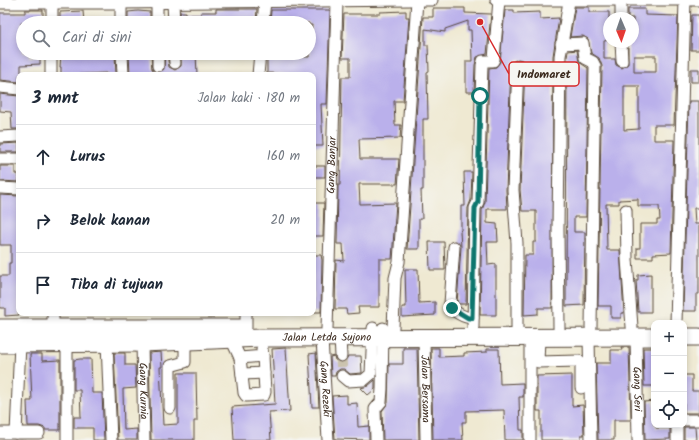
<!DOCTYPE html>
<html lang="id">
<head>
<meta charset="utf-8">
<style>
	:root { --surface:#fff; --page:#f6f6f7; --text:#1f2937; --muted:#747a83; --line:#e0e1e3 }
	body { margin:0; font-family:Kalam,sans-serif; background:var(--page); color:var(--text) }
	.controls { position:absolute; right:12px; bottom:12px; display:grid; overflow:hidden; border-radius:8px; box-shadow:0 2px 6px #0003 }
	.controls button { width:36px; height:36px; display:grid; place-items:center; padding:0; border:0; border-bottom:1px solid var(--line); background:var(--surface); color:var(--text); font:20px sans-serif }
	.compass { position:absolute; left:603px; top:12px; width:36px; height:36px; border-radius:50%; background:var(--surface); box-shadow:0 2px 6px #0003; rotate:178deg }
	.stop { position:absolute; width:12px; height:12px; margin:-9px; border:3px solid #0f766e; border-radius:50%; background:#fff }
	.stop.end { background:#0f766e; border-color:#fff; box-shadow:0 1px 4px #0008 }
	.list { margin:0; padding:0; list-style:none }
	h2 { display:flex; justify-content:space-between; align-items:center; height:52px; margin:0; padding:0 16px; font-size:17px }
	h2 small { font-size:13px; font-weight:400; color:var(--muted) }
	.list li { display:grid; grid-template-columns:26px 1fr auto; gap:12px; align-items:center; box-sizing:border-box; height:64px; padding:0 16px; border-top:1px solid var(--line) }
	.list b { display:block; font-size:15px; white-space:nowrap }
	.list em { font-size:13px; font-style:normal; color:var(--muted) }
	.icon { flex:none; width:22px; height:22px; fill:none; stroke:currentColor; stroke-width:2; stroke-linecap:round; stroke-linejoin:round }
	.map { position:relative; flex:none; width:699px; height:440px; overflow:hidden }
	.search { position:absolute; background:var(--surface); box-shadow:0 2px 6px #0003; left:16px; top:16px; width:300px; height:44px; display:flex; align-items:center; gap:10px; box-sizing:border-box; padding:0 14px; border-radius:22px; color:var(--muted); font-size:15px }
	.panel { position:absolute; background:var(--surface); box-shadow:0 2px 6px #0003; left:16px; top:72px; width:300px; height:244px; border-radius:8px }
	.map>svg:first-child { display:block }
	.building { fill:#bab0eb; fill-rule:evenodd }
	.lines { fill:none; stroke-linecap:round; stroke-linejoin:round }
	.minor-tunnel { stroke:#cbc3ae; stroke-width:11; stroke-dasharray:11 5.5; stroke-linecap:butt }
	.minor-casing { stroke:#564739; stroke-width:13 }
	.highway-casing { stroke:#564739; stroke-width:19 }
	.minor { stroke:#fff; stroke-width:11 }
	.highway { stroke:#fff; stroke-width:17 }
	.route { stroke:#0f766e; stroke-width:5 }
	.labels { text-anchor:middle; dominant-baseline:central; stroke-width:4; stroke-linejoin:round; paint-order:stroke }
	.street-label { font-size:11px; fill:#3b2a1e; stroke:#f6f6f2 }
	.leader { fill:none; stroke:#d62828; stroke-width:1.5 }
	.callout-dot { fill:#d62828; stroke:#f6f6f2; stroke-width:1.5 }
	.callout { fill:#f6f6f2; stroke:#d62828; stroke-width:1.5 }
	.callout-label { font-size:12px; text-anchor:middle; font-weight:bold; fill:#3b2a1e }
</style>
</head>
<body>
<div class="map">
<svg width="699" height="440" viewBox="0 0 699 440">
	<rect width="100%" height="100%" fill="#f6f6f2"/>
	<filter id="ink" filterUnits="userSpaceOnUse"><feTurbulence type="fractalNoise" baseFrequency=".025" numOctaves="2"/><feDisplacementMap in="SourceGraphic" scale="8" xChannelSelector="R" yChannelSelector="G"/><feConvolveMatrix kernelMatrix="1 2 1 2 8 2 1 2 1" color-interpolation-filters="sRGB"/></filter>
	<filter id="wash" filterUnits="userSpaceOnUse"><feTurbulence type="fractalNoise" baseFrequency=".012" numOctaves="4" result="noise"/><feDisplacementMap in="SourceGraphic" scale="16" xChannelSelector="R" yChannelSelector="G"/><feGaussianBlur stdDeviation="0.9" result="paint"/><feColorMatrix in="noise" values="0 0 0 0 0 0 0 0 0 0 0 0 0 0 0 0 0 1.4 0 .05"/><feComposite in="paint" operator="in"/></filter>
	<g filter="url(#wash)">
		<rect width="100%" height="100%" fill="#efe9d2"/>
		<g id="blocks">
			<path class="building" d="M575,7H589V12H609V40L604,41V59H615L616,65L622,68L628,64V42H633V18H628V9H645V15L678,16L674,125H654V140H674L671,253L653,254V258H637V248H640V224H657V220H660L659,206H638V199L619,200V204H606L607,250H620L624,313H621V318H611V306H598L602,66L599,58L591,53L588,39L583,36L570,37ZM634,56H656V72H634ZM624,86H639V129L624,130Z
				M433,8H465V13L491,14L487,54L477,57L475,65L474,92H466V61H472L471,30H468V21L445,29V32L425,29V45H428L429,71L427,72L428,119H423V190H421L422,219H419V249H407L423,17H433Z
				M216,9H257L256,23H181L180,12H186V15H201V12H216Z
				M25,10H43V22L21,23L23,53H29V57H40V64L21,65V75H19V82L0,80V13H25Z
				M271,10H330L327,104H321L323,146H313V75L267,73V56L309,57L312,25H309V23H270Z
				M505,10H514V13L540,12V19L559,18L553,56L552,308H538V314L524,315L525,255H533V242H536V211H522L520,190L525,66L522,60L518,59L512,62L511,66L506,190L507,209H487V223L497,224L498,242H487L488,265L496,264V315H480L482,210L485,202L489,68L496,67L500,62Z
				M83,11L84,23H60V12Z
				M138,11L150,12V23H128V12Z
				M406,11V17H409L403,101H394L395,125H401L400,138L359,139L360,159H399L397,184H359L360,204L396,203L392,259H379V307H358L359,313L347,314L346,309H335L336,260L344,261L343,244H337L338,185H340L342,77H350V58H342L344,14H380V12Z
				M692,15H699V50H691Z
				M577,50L579,62L588,68L586,217H574V232H585L584,305L566,306L567,57L568,51Z
				M61,53H115L116,75H107V73L61,75V67H60Z
				M129,53H151L152,69L158,73L164,69L165,53H167L169,67L175,70L181,66V53H196L197,75H130Z
				M691,69H699V82H691Z
				M0,94L19,96V129H12L11,112L0,111Z
				M689,101H699V208H694L695,224H699V294H696V311H683Z
				M19,143V152H0V144Z
				M0,166H15V174H19V182L0,181Z
				M313,166H325V177H313Z
				M464,172H472L471,200L468,208L466,304H458L457,303L461,247L460,231L461,230V206H465Z
				M0,195L19,196V315L5,316V308H0V276H9V263H11V245H0Z
				M313,203H324L323,236H313Z
				M429,242H444L445,270H430Z
				M313,255H321L322,260L321,312H313Z
				M405,269H418L419,303L435,302V315L402,317V307H406Z
				M651,274V312H638L636,280H638V275Z
				M621,347H629L631,420H614V440H598L596,363H611V350H622Z
				M286,348L290,411L269,412L271,440H234L232,407L275,404L272,349Z
				M403,348H417L419,440H383L382,411L388,403L389,364H403Z
				M431,348H439V357L464,356V353L487,352V349H499L500,384L523,383V397H519L520,430H523V440H505L504,410L466,411V422H462L463,440H433Z
				M643,348H654V386H644Z
				M161,352L162,367H160L163,425L178,424V373H196L197,421H194V440H151L149,353Z
				M114,353H125V365H135L136,388L123,389V391L124,430L137,429V440H118Z
				M316,353L319,407H312L309,354Z
				M30,354H42V361L60,360V430H45V428L39,426H28L27,401H32Z
				M334,356L335,360L341,363L345,362L348,356H361L362,373L350,374L344,369H340L336,372L335,376H331L330,357Z
				M80,359H91L92,393H102L104,440H93V428H74V417H81L80,390H74V360Z
				M572,375V406L583,405L584,435H581V440H541V411H537V376Z
				M684,375H692V391H699V413H684Z
				M375,380V389L368,395L361,388L368,386Z
				M347,395V404L357,403L358,427L369,426V440L335,439L332,396Z
				M654,401V425H656V428H670V439L645,440L644,402Z
				M684,427H695L696,440H684Z"/>
		</g>
	</g>
	<g filter="url(#ink)">
		<use href="#blocks" fill-opacity="0" stroke="#564739" stroke-width="1"/>
		<g class="lines">
			<path class="minor-tunnel" d="M341,356L342,376"/>
			<defs>
				<g id="minor">
					<path d="M121,0V23"/>
					<path d="M421,0H432"/>
					<path d="M496,0H699"/>
					<path d="M621,1V18"/>
					<path d="M0,3H121L410,0"/>
					<path d="M157,3V23"/>
					<path d="M173,3L174,23"/>
					<path d="M52,23V0"/>
					<path d="M263,23L265,0"/>
					<path d="M621,42L622,61"/>
					<path d="M561,44L583,43L585,58L593,62L595,66L591,327"/>
					<path d="M122,53L123,75"/>
					<path d="M158,53V66"/>
					<path d="M174,53L175,63"/>
					<path d="M51,75V53"/>
					<path d="M258,75L260,53"/>
					<path d="M0,87L19,89"/>
					<path d="M0,137L19,136"/>
					<path d="M0,159H19"/>
					<path d="M0,188L19,189"/>
					<path d="M626,210L627,259L632,327"/>
					<path d="M454,247L450,304C453,312 464,318 473,318"/>
					<path d="M53,313V328"/>
					<path d="M676,323L685,0"/>
					<path d="M246,328V313"/>
					<path d="M393,328L395,278L399,262L417,0"/>
					<path d="M473,328L475,208L478,202L482,65L483,61H493L494,59L499,0"/>
					<path d="M517,328V243L513,190L518,66"/>
					<path d="M559,328L558,229L560,56L569,1"/>
					<path id="s1" d="M327,329L337,2"/>
					<path id="s2" d="M636,337L638,440"/>
					<path d="M589,338L591,440"/>
					<path d="M231,339L240,358L263,356L262,349"/>
					<path id="s3" d="M322,339L328,440"/>
					<path d="M340,339L341,356"/>
					<path id="s4" d="M424,339L426,440"/>
					<path d="M539,339L538,362L579,361L581,364V388"/>
					<path d="M67,343V440"/>
					<path d="M107,343L111,440"/>
					<path id="s5" d="M142,343L144,440"/>
					<path d="M240,358L244,393L246,396L264,395L265,392L263,356"/>
					<path d="M242,374L264,373"/>
					<path d="M342,376L348,381L364,380L371,374L373,328"/>
					<path d="M170,408V366L185,362V342"/>
					<path d="M684,420H699"/>
					<path d="M677,425V440"/>
					<path d="M0,433H39"/>
					<path d="M16,433L20,344"/>
					<path d="M376,440L375,409L381,402L382,389L383,328"/>
					<path d="M530,440V339"/>
				</g>
				<g id="highway">
					<path d="M0,328H240"/>
					<path d="M684,337H699"/>
					<path id="s6" d="M0,344L142,343L261,338L654,337"/>
				</g>
			</defs>
			<use href="#minor" class="minor-casing"/>
			<use href="#highway" class="highway-casing"/>
			<use href="#minor" class="minor"/>
			<use href="#highway" class="highway"/>
		</g>
	</g>
	<g class="lines" filter="url(#ink)">
		<path class="route" d="M452,308L468,318H472L475,208L478,202L480,96"/>
	</g>
	<g class="labels">
		<g class="street-label">
			<text stroke="none"><textPath href="#s1" startOffset="164">Gang Banjar</textPath></text>
			<text stroke="none"><textPath href="#s6" startOffset="327">Jalan Letda Sujono</textPath></text>
			<text stroke="none"><textPath href="#s3" startOffset="50">Gang Rezeki</textPath></text>
			<text stroke="none"><textPath href="#s4" startOffset="50">Jalan Bersama</textPath></text>
			<text stroke="none"><textPath href="#s2" startOffset="52">Gang Seri</textPath></text>
			<text stroke="none"><textPath href="#s5" startOffset="48">Gang Kurnia</textPath></text>
		</g>
	</g>
	<path class="leader" d="M480 22L509 74"/>
	<circle class="callout-dot" cx="480" cy="22" r="4"/>
	<rect class="callout" x="509" y="62" width="70" height="24" rx="4"/>
	<g class="callout-label">
		<text x="544" y="78">Indomaret</text>
	</g>
</svg>
<div class="controls">
<button>+</button>
<button>−</button>
<button><svg class="icon" aria-label="locate" viewBox="0 0 24 24"><circle cx="12" cy="12" r="6"/><path d="M12 2v4M12 18v4M2 12h4M18 12h4"/></svg></button>
</div>
<svg class="compass" viewBox="-18 -18 36 36"><path d="M0-13l5 13h-10z" fill="#e53935"/><path d="M0 13l5-13h-10z" fill="#747a83"/></svg>
<div class="stop" style="left:480px;top:96px"></div>
<div class="stop end" style="left:452px;top:308px"></div>
<div class="search"><svg class="icon" aria-label="search" viewBox="0 0 24 24"><circle cx="10" cy="10" r="6"/><path d="M15 15l6 6"/></svg>Cari di sini</div>
<section class="panel">
<h2>3 mnt<small>Jalan kaki · 180 m</small></h2>
<ul class="list">
<li><svg class="icon" aria-label="ahead" viewBox="0 0 24 24"><path d="M12 20V5M6 11l6-6 6 6"/></svg><div><b>Lurus</b></div><em>160 m</em></li>
<li><svg class="icon" aria-label="right" viewBox="0 0 24 24"><path d="M7 20v-9h11M14 6l5 5-5 5"/></svg><div><b>Belok kanan</b></div><em>20 m</em></li>
<li><svg class="icon" aria-label="arrive" viewBox="0 0 24 24"><path d="M6 21V4h12l-3 4 3 4H6"/></svg><div><b>Tiba di tujuan</b></div></li>
</ul>
</section>
</div>
</body>
</html>
